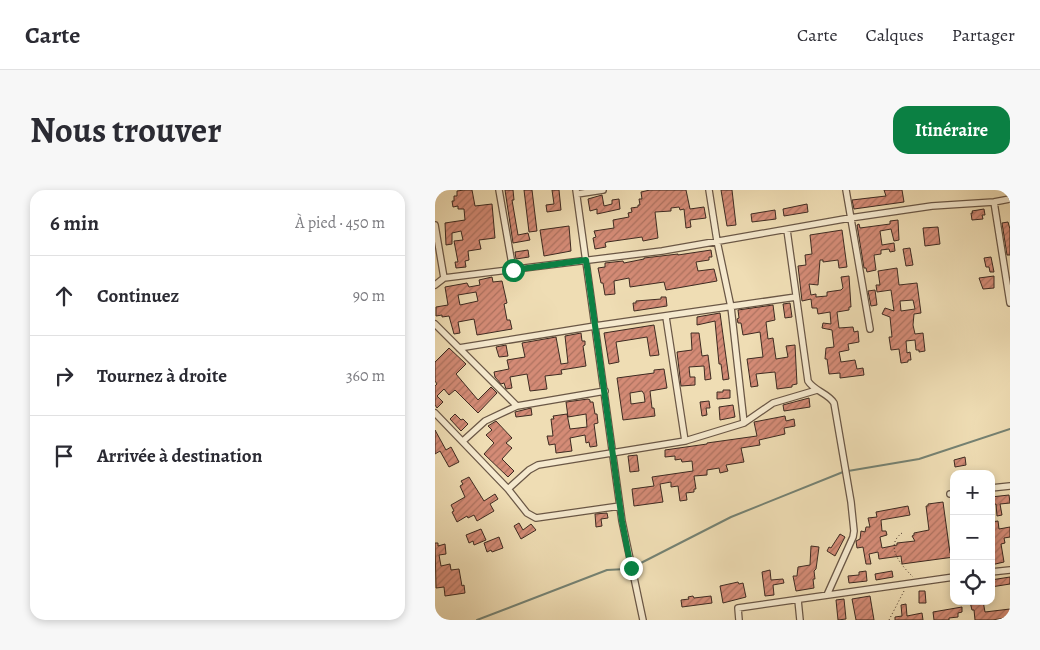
<!DOCTYPE html>
<html lang="fr">
<head>
<meta charset="utf-8">
<style>
	:root { --surface:#fff; --page:#f7f7f7; --text:#2b2b33; --muted:#7c7c81; --line:#e1e1e2; --accent:#0b8043 }
	body { margin:0; font-family:Alegreya,serif; background:var(--page); color:var(--text) }
	.controls { position:absolute; right:15px; bottom:15px; display:grid; overflow:hidden; border-radius:10px; box-shadow:0 2px 8px #0003 }
	.controls button { width:45px; height:45px; display:grid; place-items:center; padding:0; border:0; border-bottom:1px solid var(--line); background:var(--surface); color:var(--text); font:25px sans-serif }
	.stop { position:absolute; width:15px; height:15px; margin:-11px; border:4px solid #0b8043; border-radius:50%; background:#fff }
	.stop.end { background:#0b8043; border-color:#fff; box-shadow:0 1px 5px #0008 }
	.list { margin:0; padding:0; list-style:none }
	h2 { display:flex; justify-content:space-between; align-items:center; height:65px; margin:0; padding:0 20px; font-size:21px }
	h2 small { font-size:16px; font-weight:400; color:var(--muted) }
	.list li { display:grid; grid-template-columns:32px 1fr auto; gap:15px; align-items:center; box-sizing:border-box; height:80px; padding:0 20px; border-top:1px solid var(--line) }
	.list b { display:block; font-size:19px; white-space:nowrap }
	.list em { font-size:16px; font-style:normal; color:var(--muted) }
	.icon { flex:none; width:28px; height:28px; fill:none; stroke:currentColor; stroke-width:2; stroke-linecap:round; stroke-linejoin:round }
	.map { position:relative; flex:none; width:575px; height:430px; overflow:hidden; border-radius:15px }
	header { display:flex; align-items:center; gap:30px; box-sizing:border-box; height:70px; padding:0 25px; background:var(--surface); border-bottom:1px solid var(--line) }
	header strong { font-size:24px }
	nav { display:flex; gap:28px; margin-inline-start:auto; font-size:18px }
	.intro { display:flex; align-items:center; justify-content:space-between; box-sizing:border-box; height:120px; padding:0 30px }
	h1 { margin:0; font-size:35px }
	.button { padding:12px 22px; border-radius:15px; background:var(--accent); color:#fff; font-size:18px; font-weight:700 }
	main { display:flex; gap:30px; padding:0 30px }
	aside { flex:1; background:var(--surface); border-radius:15px; box-shadow:0 2px 8px #0003 }
	.map>svg:first-child { display:block }
	.lines { fill:none; stroke-linecap:round; stroke-linejoin:round }
	.stream { stroke:#758273; stroke-width:2 }
	.building { fill:url(#building-hatch); stroke:#3d2a21; fill-rule:evenodd }
	.minor-casing { stroke:#6a5746; stroke-width:8 }
	.path { stroke:#3d2a21; stroke-width:1; stroke-dasharray:1 2.5; stroke-linecap:butt }
	.minor { stroke:#f5e9ce; stroke-width:5.5 }
	.route { stroke:#0b8043; stroke-width:6 }
</style>
</head>
<body>
<header>
<strong>Carte</strong>
<nav><a>Carte</a><a>Calques</a><a>Partager</a></nav>
</header>
<div class="intro"><h1>Nous trouver</h1><a class="button">Itinéraire</a></div>
<main>
<aside>
<h2>6 min<small>À pied · 450 m</small></h2>
<ul class="list">
<li><svg class="icon" aria-label="ahead" viewBox="0 0 24 24"><path d="M12 20V5M6 11l6-6 6 6"/></svg><div><b>Continuez</b></div><em>90 m</em></li>
<li><svg class="icon" aria-label="right" viewBox="0 0 24 24"><path d="M7 20v-9h11M14 6l5 5-5 5"/></svg><div><b>Tournez à droite</b></div><em>360 m</em></li>
<li><svg class="icon" aria-label="arrive" viewBox="0 0 24 24"><path d="M6 21V4h12l-3 4 3 4H6"/></svg><div><b>Arrivée à destination</b></div></li>
</ul>
</aside>
<div class="map">
<svg width="575" height="430" viewBox="0 0 575 430">
	<defs>
		<pattern id="building-hatch" width="6" height="6" patternUnits="userSpaceOnUse" patternTransform="scale(1.25)"><rect width="6" height="6" fill="#d48b76"/><path d="M-1 1l2-2M0 6l6-6M5 7l2-2" fill="none" stroke="#ad7260"/></pattern>
	</defs>
	<rect width="100%" height="100%" fill="#efddb4"/>
	<filter id="stains"><feTurbulence type="fractalNoise" baseFrequency=".004" numOctaves="4"/><feColorMatrix values="0 0 0 0 .2 0 0 0 0 .09 0 0 0 0 .02 0 0 0 .5 -.17"/></filter>
	<radialGradient id="worn" r=".72"><stop offset=".6" stop-color="#630" stop-opacity="0"/><stop offset="1" stop-color="#630" stop-opacity=".3"/></radialGradient>
	<g class="lines">
		<path class="stream" d="M413,281L484,269L575,239
			M200,376L296,327L408,282
			M42,430L172,380L191,379"/>
	</g>
	<path class="building" d="M29,0H37L40,16L57,14L60,48L44,50L46,59L33,61L34,70L30,71L31,77L21,78L20,72H23L19,51L28,50L26,41L17,43V54L11,55L10,33L30,30L29,19H23V16L18,17L17,11H19V6H22V1Z
		M70,0H78L79,10H77L83,45L93,43L95,50L78,53Z
		M89,0H97L102,41L94,42Z
		M117,0H124L126,20L112,22L111,15L119,14Z
		M215,0H251L255,19L269,17L271,28L255,30L256,37L251,38L249,19L245,20L244,17L236,18V21L220,22L223,48L208,51L207,47L172,52L170,53L171,57L160,59L158,48L161,47L159,41L179,38L178,30L194,27L193,23L197,22L196,18L203,17V15H205L204,9H207L206,2Z
		M286,0H297L301,35L292,36Z
		M449,0H467L469,12L419,19L417,10L451,6Z
		M167,5L169,16L177,14V10L184,9L185,19L162,24V19L155,21L153,9Z
		M372,14L373,22L349,26L348,19Z
		M549,19L550,25H547L548,29L537,30L536,23H538L537,21Z
		M340,20L341,29L317,32L316,24Z
		M463,30L464,50L459,51L456,39L445,41L447,55L459,53L460,61L455,62L454,59L446,60V64L439,65L441,80L432,82L431,78H429L422,35L424,34L425,38L455,34V31Z
		M573,32L575,39V65H572L567,33Z
		M134,36L136,61L109,66L105,40Z
		M503,37L505,54L490,56L488,38Z
		M407,40L412,77L404,78L403,70L388,72V70H385L383,95L374,94L376,105L381,104V107L392,106V102L406,100L408,98L406,87L414,86L416,117H414V120L402,122L404,138L418,137L419,142L423,141L424,152L413,154L414,160L404,162L406,172L420,170L422,179L428,178L429,185L405,188V183L394,184L392,169H390L391,158L399,157L397,140L387,138L388,133L396,134L395,122L383,124L382,118H377L376,109L367,111L363,76L371,75L370,65L377,64L375,45Z
		M475,58L478,75L471,76L468,59Z
		M93,60L94,67L81,69L80,62Z
		M276,60L277,67H274V70L261,72L263,81L279,79L282,91L231,100L229,92L195,97L194,88L179,91L180,104L170,105L168,93H166L163,78L170,77V73L188,71L189,73L209,69V68L243,64V65Z
		M556,67L559,82H555L554,77H551L549,68Z
		M462,78L464,95L482,93L486,123L479,124L478,135L480,144L488,143L490,161L484,162V160H481L480,150L471,151L472,163L475,162L476,170H473V172L466,173L464,159L456,160L454,147H457L455,127L447,124L450,118L459,121L456,100L442,102L441,95H445L443,81ZM478,110L480,119L466,121L465,111Z
		M559,86V98L548,99L544,88Z
		M57,87L58,92L67,91L72,113L69,114L72,130H75L77,139L42,145L39,129L23,132L25,143L19,144L14,126L7,127V125L1,126V117L13,115L10,97L32,93L34,97L45,95L44,90ZM41,102L43,111L25,115L23,105Z
		M440,100L442,115L436,116L433,101Z
		M226,107H231L232,116L199,121L198,113H201V111L226,109Z
		M355,113L357,127L350,128L348,114Z
		M338,115L340,130L331,132L333,149L338,148L341,169L353,167L351,156L360,155L362,194L357,195V197L342,199L340,182L330,183L321,184L323,196L316,197L312,169L328,167L325,142L308,145L306,133H303L302,129L304,128L303,120Z
		M285,123L294,189L288,190L286,174H284L280,131L262,135V127Z
		M219,135L224,165L215,166L212,147L181,152L184,172L174,174L169,143Z
		M146,143L147,151H150V155L148,156L151,176L126,180L127,184L110,186L112,199L95,201L92,184L75,187L77,198L71,199L69,193L66,194L60,187L59,182L74,179L72,170L90,167L87,153L121,147L126,174L133,173L130,146Z
		M256,143H264L267,166L273,165L276,189L270,190L269,176L254,177L255,187H260V195L246,196L242,162L257,160Z
		M71,155L73,166L64,167L61,157Z
		M14,158L31,174L21,184L43,210L56,197L62,203L43,223L20,200L14,205L9,199L2,206L8,212L2,218L0,215V196L2,194L0,191V172Z
		M229,179L232,198L215,201L217,218H219L220,226L188,230L182,188L219,183V180ZM207,201L209,204L210,212L196,214L195,203Z
		M288,200H295V208L282,209V202H288Z
		M374,208L375,217L349,221L348,215Z
		M153,209L155,210V212H158L160,224H162L163,233L159,234L162,256L155,257L154,252L151,253L150,245L135,248L137,261L121,263L120,254L114,255L112,246H118L116,229H119L118,226L132,224L135,239L152,237L151,224L133,227L131,212Z
		M274,211L275,218H271L272,225L267,226L265,212Z
		M298,215L300,227L285,230L284,217Z
		M96,218L97,225L81,227L80,222Z
		M20,224L26,230L28,229L33,234L26,241L15,229Z
		M350,226L351,231L359,229L360,236L349,238L350,244L324,250L325,255L306,258L309,272L291,275L293,281L285,283L284,278L272,280V285L259,286L261,299H259V302L251,303L252,310L245,311L243,296L236,297V292L225,294L228,312L199,316L197,299L219,296L217,287L258,281L257,271L247,272L246,269L240,270V266L230,267V260L272,254V253L322,246L319,232Z
		M61,231L77,248L71,253L77,258L67,269L79,281L73,287L49,264L59,253L51,245L57,240L53,236Z
		M0,240L11,260L16,257L24,272L14,277L5,261L0,264Z
		M202,265L204,281L195,282L193,266Z
		M530,267L531,275L520,277L519,270Z
		M34,287L49,311L60,304L63,309L55,314L59,321L47,328L42,331L39,325L33,328L32,326L22,332L17,322L19,321L16,315L30,307L25,296L28,294L26,291Z
		M574,305L575,313L565,314L567,325L562,326L561,314L556,315V307Z
		M508,312L515,363H519V367L467,374L466,366L444,369L443,362L434,364L436,374H431L428,357L422,358L421,351L425,349L426,341L430,342L431,337H435L433,328L442,327L441,322L473,316L475,325L446,330L447,341H451L452,345L445,347L447,358L462,355V353L480,351L477,346L479,345V343L494,340L491,316H493V314Z
		M172,323L173,328L166,329L167,336L161,337L160,324Z
		M563,331L564,339L575,337V347L569,348L570,353L566,354L569,372L556,375V332Z
		M84,333L88,340L96,334L101,340L86,349L79,336Z
		M46,339L51,350L39,355L38,351L34,353L31,345Z
		M405,344L410,347L400,366L392,361L394,357L396,358Z
		M64,347L68,358L57,362L56,360L52,362L49,353Z
		M0,353H3V356L10,354L11,364L4,365L6,376L15,374L16,380L24,379L27,396L29,395L30,403L10,406L9,397L1,398Z
		M376,356L384,357L381,379L379,381L380,389H378L379,398L361,401L358,386H362L363,377L375,375Z
		M335,380L336,390L348,389L349,393L338,395L339,405L330,406L327,382Z
		M431,381L432,391L414,393L413,386L424,385V382Z
		M457,381L458,387L441,390L440,384Z
		M575,387V394L556,397V390Z
		M303,392L304,394L308,393L311,407L288,413L285,396Z
		M484,401H490L491,413H484Z
		M258,406L259,408L276,406L277,413L247,417L246,410L254,409L253,407Z
		M435,406L439,430H421L417,409Z
		M409,409L411,429L403,430L401,410Z
		M548,411L550,422L575,419V427L558,430H540L539,420H537L535,412Z
		M471,414L472,426L487,423L488,430H460V427L467,426L466,415Z
		M527,417V422L523,423V427L514,428V430H499L498,422Z"/>
	<g class="lines">
		<defs>
			<path id="minor" d="M64,0L78,80
				M141,0L187,331L208,430
				M274,0L282,51L296,117L309,233
				M411,0L435,139
				M142,4L168,0
				M559,12L575,113
				M0,35L9,88
				M352,40L373,191C379,201 393,203 399,213L416,312L419,341L418,347L392,405
				M0,95L9,88L227,61L415,28L497,16L559,12L575,9
				M231,127L250,251
				M0,134L82,216
				M24,158L160,136L361,107
				M0,223L73,299L92,323L101,328L185,316
				M28,251L50,231L82,216L170,201
				M556,298L575,296
				M73,299L94,280L103,275L250,251L309,233L338,213L382,200
				M515,304H519
				M556,382L575,380
				M363,410L365,430
				M304,430L303,418L519,387"/>
		</defs>
		<use href="#minor" class="minor-casing"/>
		<path class="path" d="M467,343C449,356 466,375 478,387
			M454,430L469,401"/>
		<use href="#minor" class="minor"/>
	</g>
	<g class="lines">
		<path class="route" d="M78,80L151,70L187,331L196,378"/>
	</g>
	<rect width="100%" height="100%" filter="url(#stains)"/>
	<rect width="100%" height="100%" fill="url(#worn)"/>
</svg>
<div class="controls">
<button>+</button>
<button>−</button>
<button><svg class="icon" aria-label="locate" viewBox="0 0 24 24"><circle cx="12" cy="12" r="6"/><path d="M12 2v4M12 18v4M2 12h4M18 12h4"/></svg></button>
</div>
<div class="stop" style="left:78px;top:80px"></div>
<div class="stop end" style="left:196px;top:378px"></div>
</div>
</main>
</body>
</html>
